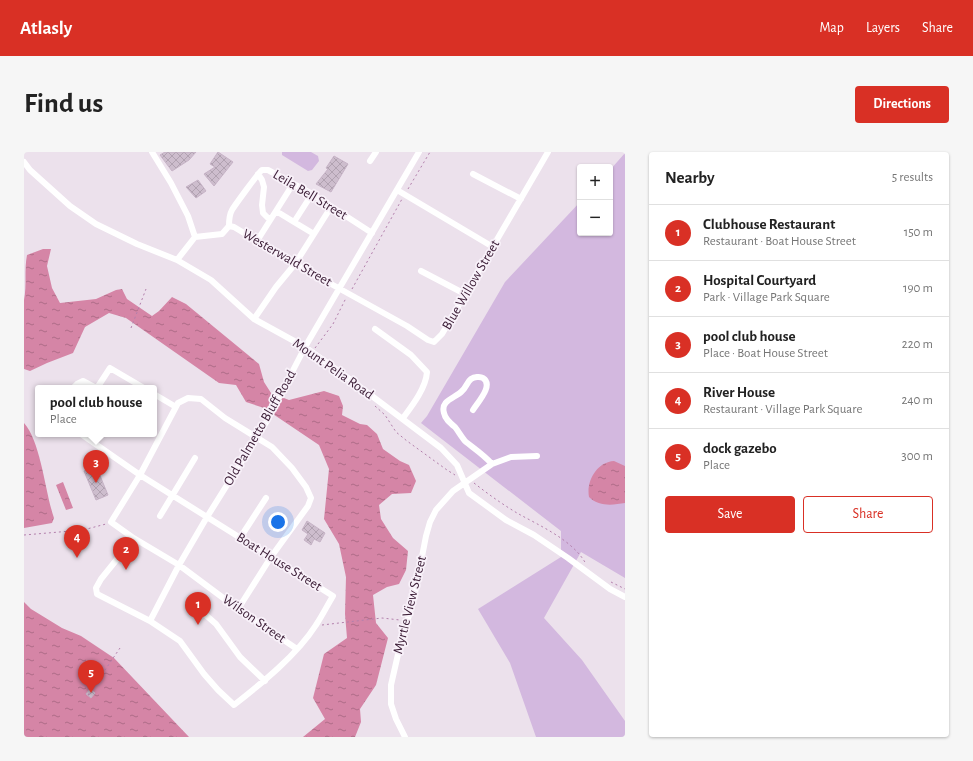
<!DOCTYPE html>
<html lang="en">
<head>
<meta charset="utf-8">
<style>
	:root { --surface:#fff; --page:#f6f6f6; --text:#222; --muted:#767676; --line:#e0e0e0; --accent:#d93025 }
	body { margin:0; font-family:"Alegreya Sans",sans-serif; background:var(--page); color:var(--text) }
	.controls { position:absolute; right:12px; top:12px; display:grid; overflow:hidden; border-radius:4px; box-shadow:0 1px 3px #0004 }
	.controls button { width:36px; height:36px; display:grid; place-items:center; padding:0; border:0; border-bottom:1px solid var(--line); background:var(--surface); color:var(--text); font:20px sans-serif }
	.you { position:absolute; left:254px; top:370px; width:14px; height:14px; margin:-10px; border:3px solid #fff; border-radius:50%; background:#1a73e8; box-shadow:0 0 0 6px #1a73e833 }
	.badge { display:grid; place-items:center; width:26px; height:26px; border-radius:50%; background:var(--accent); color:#fff; font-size:13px; font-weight:700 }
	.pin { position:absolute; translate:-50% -33px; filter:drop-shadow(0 1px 2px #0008) }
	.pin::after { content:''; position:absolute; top:21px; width:14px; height:12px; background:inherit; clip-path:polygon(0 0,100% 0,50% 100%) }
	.popup { position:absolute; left:11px; top:233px; width:122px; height:52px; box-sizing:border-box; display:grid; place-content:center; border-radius:4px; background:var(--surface); filter:drop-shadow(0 1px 3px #0005); font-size:13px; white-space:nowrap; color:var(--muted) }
	.popup b { font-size:15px; color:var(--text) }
	.popup::after { content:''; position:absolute; left:50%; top:100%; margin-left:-8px; border:8px solid transparent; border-top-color:var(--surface) }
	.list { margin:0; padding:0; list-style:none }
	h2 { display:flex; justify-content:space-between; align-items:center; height:52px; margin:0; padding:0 16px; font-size:17px }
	h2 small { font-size:13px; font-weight:400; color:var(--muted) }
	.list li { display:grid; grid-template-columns:26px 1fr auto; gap:12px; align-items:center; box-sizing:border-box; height:56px; padding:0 16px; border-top:1px solid var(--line) }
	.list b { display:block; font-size:15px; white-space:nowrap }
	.list p { margin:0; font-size:13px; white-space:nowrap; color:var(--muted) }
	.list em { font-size:13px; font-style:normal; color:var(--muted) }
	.actions { display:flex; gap:8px; padding:12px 16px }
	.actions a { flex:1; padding:9px 0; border:1px solid var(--accent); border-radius:4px; text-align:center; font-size:14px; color:var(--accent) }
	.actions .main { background:var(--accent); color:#fff }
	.map { position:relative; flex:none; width:601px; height:585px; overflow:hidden; border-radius:4px }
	header { display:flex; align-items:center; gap:24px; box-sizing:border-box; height:56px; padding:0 20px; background:var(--accent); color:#fff }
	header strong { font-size:19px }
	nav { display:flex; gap:22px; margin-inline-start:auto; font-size:14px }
	.intro { display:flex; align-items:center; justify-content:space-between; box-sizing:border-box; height:96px; padding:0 24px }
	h1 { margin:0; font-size:28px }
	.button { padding:10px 18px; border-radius:4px; background:var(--accent); color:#fff; font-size:14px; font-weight:700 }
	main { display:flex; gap:24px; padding:0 24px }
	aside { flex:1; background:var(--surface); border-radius:4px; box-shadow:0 1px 3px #0004 }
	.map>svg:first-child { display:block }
	.green { fill:#d3b8df }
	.water { fill:url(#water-ripples) }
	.building { fill:url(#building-cross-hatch); stroke:#c6b3c6 }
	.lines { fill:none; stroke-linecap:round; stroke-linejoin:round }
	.path { stroke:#b27fab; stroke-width:1; stroke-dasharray:2 3; stroke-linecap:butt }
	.minor { stroke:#fff; stroke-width:6 }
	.labels { text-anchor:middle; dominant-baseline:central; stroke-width:3.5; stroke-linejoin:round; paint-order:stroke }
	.street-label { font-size:14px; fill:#3e2039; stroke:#f8f1f9 }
</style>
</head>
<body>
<header>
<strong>Atlasly</strong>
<nav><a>Map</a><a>Layers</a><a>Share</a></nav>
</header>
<div class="intro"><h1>Find us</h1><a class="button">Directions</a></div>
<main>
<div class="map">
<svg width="601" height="585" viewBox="0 0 601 585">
	<defs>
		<pattern id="water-ripples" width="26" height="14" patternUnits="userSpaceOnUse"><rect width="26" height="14" fill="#d585a6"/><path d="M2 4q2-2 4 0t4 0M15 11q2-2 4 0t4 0" fill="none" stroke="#ae6c88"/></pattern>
		<pattern id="building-cross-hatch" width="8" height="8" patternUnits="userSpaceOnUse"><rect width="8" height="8" fill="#cdbdcd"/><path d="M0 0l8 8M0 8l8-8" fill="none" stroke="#b1a2b1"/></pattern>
	</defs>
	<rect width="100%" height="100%" fill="#ece1ec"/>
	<path class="green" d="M258,0H287L294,4L295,9L288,18L284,19L258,3Z
		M601,1V426L557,400L520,466L558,508L601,569V585H512L486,511L454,457L537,405V379L397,271L403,264L481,130L556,50V81H586V18Z"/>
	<path class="water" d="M19,97H27L23,114L28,136L36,151L72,147L92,138L98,137L103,147L128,164L135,159L148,145L162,152L235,212L240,230L247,241L265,248L300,239L315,244L319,254L318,263L336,272L343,273L353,282L359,297L376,309L385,313L392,329L387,341L368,342L355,353L357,367L369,386L384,399L382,418L375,432L363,435L349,443L352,471L364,486L352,533L336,557L337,570L331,585H279L301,567L289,546L300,502L323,486L321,462L322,425L315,392L300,367L305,317L295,293L240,256L222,250L212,233L195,231L102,166L85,161L61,175L49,201L23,211L6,219L0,217V148C3,133 0,118 3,103Z
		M0,271C17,290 21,340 30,366L28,371L0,376Z
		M590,309L601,314V351C589,353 575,355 565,345C562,329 573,310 590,309Z
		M39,330L49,356L42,358L32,333Z
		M0,450L7,457L38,476L57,484L90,506L165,585H0Z"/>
	<path class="building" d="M141,0H172L165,8L148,19L136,3Z
		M194,0L209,10L190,34L180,22L191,15L186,12Z
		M310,4L324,12L307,40L292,32L304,17L302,16Z
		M174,28L182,39L172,46L162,35Z
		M72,314L84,343L72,348L60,319Z
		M283,369L301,381L296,390L290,387L287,393L280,388L284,382L278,378Z
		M66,537L71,541L67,546L62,542Z"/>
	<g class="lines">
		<path class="path" d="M384,37L406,0
			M328,137L378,47
			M107,176L122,137
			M291,196L309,172L322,146
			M351,254L361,263L372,280L383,289L423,318L431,323
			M450,331C464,342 478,352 493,361C516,374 549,388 562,412
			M0,383L59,378L82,372
			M587,430L601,437
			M298,473L358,466L376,468
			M64,543L96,496"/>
		<path class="minor" d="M128,0L147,31L164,64L171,85
			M346,9L352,0
			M0,10L6,18L46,54L72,72L113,92L153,108L187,128L230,167L281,195L324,226L417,296L433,313L445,341L482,368L510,383L544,406L586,437L601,445
			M234,22L238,28L240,35L238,53L239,61L246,68
			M449,22L497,47
			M373,38L469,95
			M252,59L270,70L288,42
			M270,70L290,82
			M205,74C205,68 205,63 208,58C211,53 235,20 238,18C239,18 243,18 244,18L288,42L348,81
			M233,89L269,32
			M153,108L171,85L198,82L205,74L210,75L271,112L383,174L404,188L410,190L418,182L524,0
			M397,119L441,142
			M230,167L252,135L271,112L307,55
			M351,177L387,203L403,220C402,236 388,254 379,266
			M49,236L53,232L59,229L72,236
			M73,236L86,216L120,236
			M130,242L152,255
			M449,258C454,250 470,233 459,226C456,224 450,225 447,227C443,230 442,236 438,239C432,246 416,248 420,261C421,267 426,271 431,275C435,280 438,286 442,290C451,297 460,303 468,312
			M57,282L116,323L309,444C303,454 298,464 292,473C273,503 238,531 210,553L194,538L180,522L156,489L126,469L73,442L72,436L77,427L102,396L108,385
			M136,364L171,306
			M216,386L242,346
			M214,457L247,405L284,354L287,346L282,335L268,316L248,295L201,266L177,247L164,246L154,251L116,323L87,370L108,385L155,413L214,457L273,497
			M176,458L192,472L216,505L241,529
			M126,469L155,413L183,365L243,269L281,195L395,0
			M381,585L372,567L367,552V533L375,498L390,446L402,384L406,370L412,358L429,339L468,312L487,305L513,304"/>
	</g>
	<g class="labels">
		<g class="street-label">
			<text transform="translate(286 43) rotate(31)">Leila Bell Street</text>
			<text transform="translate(263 106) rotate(30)">Westerwald Street</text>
			<text transform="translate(447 133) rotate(-60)">Blue Willow Street</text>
			<text transform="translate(309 217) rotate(35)">Mount Pelia Road</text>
			<text transform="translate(236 276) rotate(-60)">Old Palmetto Bluff Road</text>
			<text transform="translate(255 410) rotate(32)">Boat House Street</text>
			<text transform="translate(386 453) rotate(-76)">Myrtle View Street</text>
			<text transform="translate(230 467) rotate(35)">Wilson Street</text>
		</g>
	</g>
</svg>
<div class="controls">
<button>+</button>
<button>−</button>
</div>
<div class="you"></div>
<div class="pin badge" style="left:174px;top:473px">1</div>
<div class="pin badge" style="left:102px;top:418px">2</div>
<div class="pin badge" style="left:72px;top:331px">3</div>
<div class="popup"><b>pool club house</b>Place</div>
<div class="pin badge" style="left:53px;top:406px">4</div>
<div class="pin badge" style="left:67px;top:541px">5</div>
</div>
<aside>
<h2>Nearby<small>5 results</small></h2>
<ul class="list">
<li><span class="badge">1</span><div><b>Clubhouse Restaurant</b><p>Restaurant · Boat House Street</p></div><em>150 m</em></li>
<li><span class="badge">2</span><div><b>Hospital Courtyard</b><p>Park · Village Park Square</p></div><em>190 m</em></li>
<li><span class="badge">3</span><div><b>pool club house</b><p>Place · Boat House Street</p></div><em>220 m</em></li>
<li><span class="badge">4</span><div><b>River House</b><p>Restaurant · Village Park Square</p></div><em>240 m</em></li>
<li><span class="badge">5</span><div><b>dock gazebo</b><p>Place</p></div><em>300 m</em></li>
</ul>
<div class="actions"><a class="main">Save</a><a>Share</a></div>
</aside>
</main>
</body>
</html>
